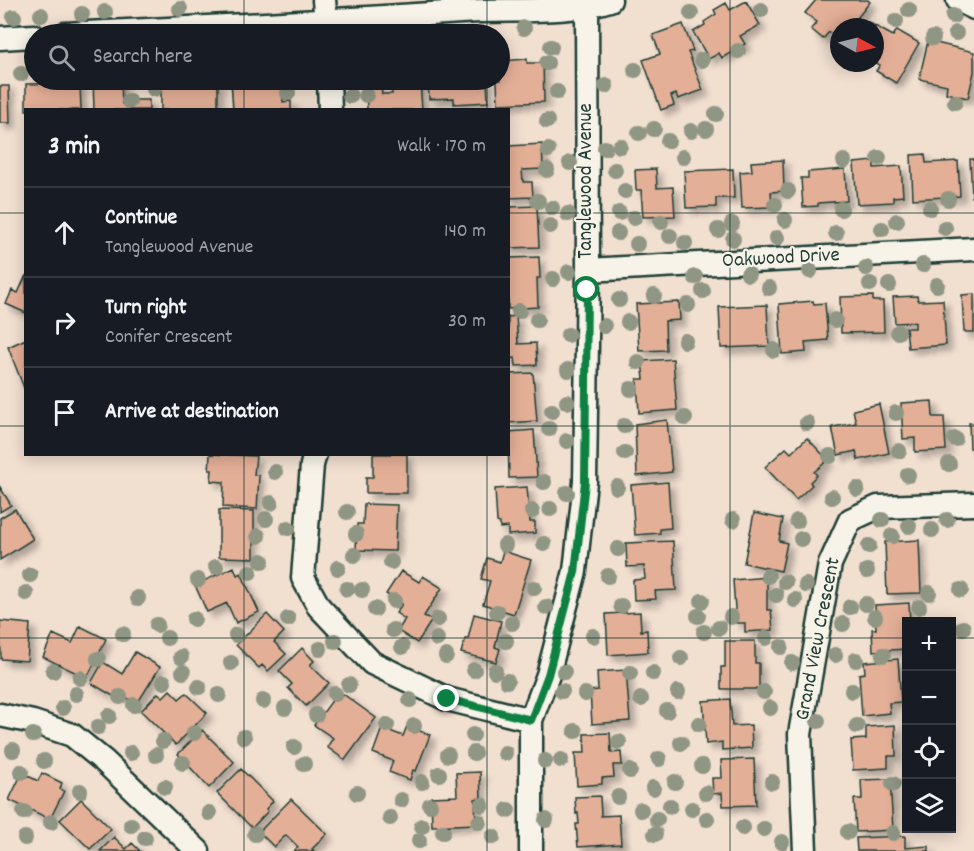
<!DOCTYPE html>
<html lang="en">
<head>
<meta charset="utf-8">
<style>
	:root { --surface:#171b24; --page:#242831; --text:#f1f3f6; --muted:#9ea1a6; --line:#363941 }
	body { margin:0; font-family:Dekko,sans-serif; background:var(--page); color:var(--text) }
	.controls { position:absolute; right:18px; bottom:18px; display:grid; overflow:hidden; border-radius:0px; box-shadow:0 3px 15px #0003 }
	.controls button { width:54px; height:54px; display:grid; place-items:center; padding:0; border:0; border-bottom:2px solid var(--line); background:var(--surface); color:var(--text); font:30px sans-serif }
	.compass { position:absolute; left:830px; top:18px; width:54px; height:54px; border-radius:50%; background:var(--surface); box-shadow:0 3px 15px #0003; rotate:97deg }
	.stop { position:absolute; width:18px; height:18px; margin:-14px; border:4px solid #0b8043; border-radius:50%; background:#fff }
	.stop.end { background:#0b8043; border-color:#fff; box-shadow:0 2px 6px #0008 }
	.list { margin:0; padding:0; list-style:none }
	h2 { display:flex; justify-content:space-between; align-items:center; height:78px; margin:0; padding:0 24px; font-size:26px }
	h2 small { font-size:20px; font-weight:400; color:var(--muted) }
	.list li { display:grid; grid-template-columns:39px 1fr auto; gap:18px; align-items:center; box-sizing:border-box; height:90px; padding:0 24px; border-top:2px solid var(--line) }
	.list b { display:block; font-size:22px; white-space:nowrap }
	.list p { margin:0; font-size:20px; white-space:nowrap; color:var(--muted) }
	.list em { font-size:20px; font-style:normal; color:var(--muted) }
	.icon { flex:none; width:33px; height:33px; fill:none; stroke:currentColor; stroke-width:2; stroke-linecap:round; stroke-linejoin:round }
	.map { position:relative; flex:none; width:974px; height:851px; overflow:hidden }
	.search { position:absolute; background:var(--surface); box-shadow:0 3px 15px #0003; left:24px; top:24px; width:486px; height:66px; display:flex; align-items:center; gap:15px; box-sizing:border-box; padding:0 21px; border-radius:33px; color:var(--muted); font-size:22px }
	.panel { position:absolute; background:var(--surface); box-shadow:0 3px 15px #0003; left:24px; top:108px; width:486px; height:348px; border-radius:0px }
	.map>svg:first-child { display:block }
	.building { fill:#e4af97; stroke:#1f3d34; stroke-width:1.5; filter:url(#shadow) }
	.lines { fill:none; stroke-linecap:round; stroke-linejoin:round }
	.street-casing { stroke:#1f3d34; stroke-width:27 }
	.street { stroke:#f7f3e8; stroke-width:22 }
	.tree { fill:#909684 }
	.route { stroke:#0b8043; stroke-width:8 }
	.grid { fill:none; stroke:#1f3d34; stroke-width:1.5; stroke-opacity:0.55 }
	.labels { text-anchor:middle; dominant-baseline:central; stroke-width:4.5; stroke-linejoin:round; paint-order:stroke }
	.street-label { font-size:21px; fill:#1f3d34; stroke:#f7f3e8 }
</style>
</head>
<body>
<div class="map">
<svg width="974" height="851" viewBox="0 0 974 851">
	<defs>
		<filter id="shadow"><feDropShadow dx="5.5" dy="5.5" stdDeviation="3" flood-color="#0004"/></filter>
	</defs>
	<rect width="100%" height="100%" fill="#f1dfd0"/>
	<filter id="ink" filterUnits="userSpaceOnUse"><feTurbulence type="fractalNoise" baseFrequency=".0167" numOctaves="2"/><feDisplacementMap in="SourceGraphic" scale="12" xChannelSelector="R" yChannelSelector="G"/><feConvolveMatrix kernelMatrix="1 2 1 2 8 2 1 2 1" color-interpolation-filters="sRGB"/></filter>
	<g filter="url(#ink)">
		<path class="building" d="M816,0H868L870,2L850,27H839V40L829,32L823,39L811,29L817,22L805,13Z
			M746,1L760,25L740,36L745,44L722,58L719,53L709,59L693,32L705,25L704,22L716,14L714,10L726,3L730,10Z
			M868,22L893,36L897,30L919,43L896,83L876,71L880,65L875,63V27H865Z
			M683,24L693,51L688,52L703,90L678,99L676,94L671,96L674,105L661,110L643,60L660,54L653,35Z
			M928,41L974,52V72L968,98L946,93L947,85L919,79Z
			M527,59V63H543L544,102L498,104L497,81H493V80H500V61Z
			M93,80H121L122,104H133V100H149V110H94Z
			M182,80H218V110H161V83H182Z
			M231,80H281L283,102L291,101V110H233Z
			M392,80H420L422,110H367L366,88L381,87L382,94H392Z
			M428,80H487L488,102L454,104V98L429,99Z
			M80,83L81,110H26V84Z
			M0,86H9L10,123H0Z
			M542,144L543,169L522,170L523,182H532L533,197L508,198V146Z
			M925,154L926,163L958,161L960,196L913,199L911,155Z
			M970,159H974V197H972Z
			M783,160L784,191L771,192L772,207L742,208L740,172L752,171L751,162Z
			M874,161V168L901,166L903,196L893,197V202L857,204L854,163Z
			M656,169L657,188L673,187L675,216L643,217L641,190H636L635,170Z
			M733,169L734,198H716V207L686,208L684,171Z
			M845,169L847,201L818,203V206L803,207L801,178H808V172Z
			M537,206L539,247L508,248V207Z
			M539,257L540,278H537L538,307L508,309V258Z
			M26,275V313L6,304L12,290L18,293Z
			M974,294V332H964L962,295Z
			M873,296V301H883L884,332L841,333L840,297Z
			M917,296L918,301L943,300L946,345L908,348L906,328H915V322L895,323L893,297Z
			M813,301L814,304L825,303L828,340L805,342L806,352L782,354L779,304Z
			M679,302L680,320L665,321L666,350L639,351L636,304Z
			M767,305L769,346L721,348L719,307Z
			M516,316L518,344L536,343L537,365L516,366L515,358L508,359V317Z
			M26,339V387L24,388L8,347Z
			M673,359L677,410L639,413L637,379H644L642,361Z
			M533,373L537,421L508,423V374Z
			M932,401L933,417H944L946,450L915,452V438L903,439L901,403Z
			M879,404L889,453L858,460L856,451L838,455L832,427L856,423L853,410Z
			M667,420L672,472L637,476L635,424Z
			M969,423H974V448H970Z
			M534,430L537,477L509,478L508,432Z
			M807,438L828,460L814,472L817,475L810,482L812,485L796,500L765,467L786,448L791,453Z
			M210,454L256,456L254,475L259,476L257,509L223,507L224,482L211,481L212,470H209Z
			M373,454H407V493H366V477H373Z
			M668,482L671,528L660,529V533L635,535L631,485Z
			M0,487L11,505L0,512Z
			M527,487L530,522H535V533L508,535V527L500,528V523L497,522L495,489Z
			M364,504L397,505L395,551L356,550L357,524H363Z
			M15,509L33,539L0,560V518Z
			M219,510L254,511V558L219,557Z
			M754,513L783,519L779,541L787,543L781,571L744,563Z
			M919,540L921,593L887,594L885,542Z
			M673,541L676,590L655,591L656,599L634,600L633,580L645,579L644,566L627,567L626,543Z
			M503,551L531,560L514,614L483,604L490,581L481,579L487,558L500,562Z
			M234,567L237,575L241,573L259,612L236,623L227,603L207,612L195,585Z
			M401,571L419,582L423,576L442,588L424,616L432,620L417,643L398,631L405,619L396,613L402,604L386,594Z
			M767,577V610H771L773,630L745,632V623H736L733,580Z
			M909,603L910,622H906V649L873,651L872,629H876L875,605Z
			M640,612L641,631L647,630L648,652L608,655L606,614Z
			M267,614L284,632L274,642L286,654L268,671L262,665L259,668L236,645Z
			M474,614L501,621L495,647L500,649L496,662L461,653L465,639H468Z
			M0,621L30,624L27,661L1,659Z
			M80,626L106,639L87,678L43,657L53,634L72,643Z
			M725,641H755V663H759V689H721V667H725Z
			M302,648L314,661L310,665L329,683L306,706L288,688L292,684L279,671Z
			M135,652L160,667L137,704L116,691L113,696L91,683L103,662L122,674Z
			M898,659L901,702L889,703L890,713L862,716L859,674L865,673L864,662Z
			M626,670L630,721L592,724L590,691L598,690L597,672Z
			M170,690L179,699L186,693L207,713L176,745L141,711L158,693L163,697Z
			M339,691L376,718L345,760L327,747L333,738L314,725Z
			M730,699L732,726L751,725L752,748L722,750V742L706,744L703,701Z
			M895,725L896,756H888V768L853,770L851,740L866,739V727Z
			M407,726L430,735L416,771L413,770L410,780L389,772L393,761L373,753L382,728L403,736Z
			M202,730L234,762L209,788L178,754Z
			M610,733L611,753L621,752L622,765H613L614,777L602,778V784L577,786L575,753H585L584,734Z
			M754,759L756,805L723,806L722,793L713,794L712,778H722L721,760Z
			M241,769L273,801L266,809L268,811L252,828L217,793Z
			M480,772L481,798L475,799L476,824L432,826L431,797L457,796L456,773Z
			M22,773L38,781L42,773L62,783L60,789L64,791L50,819L9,800Z
			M890,779L893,830L856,832L854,799H862L861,780Z
			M600,796L601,816L619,815L621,844L578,847L576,824H579L578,813L576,814L575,797Z
			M81,799L111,829L90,849L60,820Z
			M291,799L327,834L312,849L314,851H294L298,847L286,835L274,847L259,832Z
			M905,836V848L929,846V851H857L856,838Z
			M114,837L126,849L132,843L140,851H100Z"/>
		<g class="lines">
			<defs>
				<path id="street" d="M324,0L327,34
					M958,0L974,8
					M65,34C197,28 329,21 461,12C510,8 563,15 610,0
					M0,38L34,36
					M329,80L330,110
					M588,270L974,249
					M315,454L312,465L303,578L319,607L372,663L447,699L531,720
					M0,715L33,722L72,735L104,761L198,851
					M531,851V720L548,675L575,571L585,482L588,270L587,7
					M805,851L800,734L830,564L850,520L878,507L974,504"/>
			</defs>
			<use href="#street" class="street-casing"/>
			<use href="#street" class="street"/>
		</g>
		<g class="tree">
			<circle cx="180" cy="9" r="8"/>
			<circle cx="761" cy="10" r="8"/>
			<circle cx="909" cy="10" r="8"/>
			<circle cx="105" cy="12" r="8"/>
			<circle cx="691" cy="13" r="8"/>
			<circle cx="82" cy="14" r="8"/>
			<circle cx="41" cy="15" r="8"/>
			<circle cx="953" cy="16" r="8"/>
			<circle cx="14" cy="17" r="8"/>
			<circle cx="896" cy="21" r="8"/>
			<circle cx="524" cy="28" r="8"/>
			<circle cx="956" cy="33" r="8"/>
			<circle cx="933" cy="38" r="8"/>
			<circle cx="551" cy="47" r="8"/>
			<circle cx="738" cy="51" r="8"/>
			<circle cx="702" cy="60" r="8"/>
			<circle cx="547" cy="63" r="8"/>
			<circle cx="635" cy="70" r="8"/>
			<circle cx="21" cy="74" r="8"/>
			<circle cx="606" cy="86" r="8"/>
			<circle cx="154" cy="89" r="8"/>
			<circle cx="557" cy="92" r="8"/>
			<circle cx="288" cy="93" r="8"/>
			<circle cx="366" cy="95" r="8"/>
			<circle cx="350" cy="96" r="8"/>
			<circle cx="129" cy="101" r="8"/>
			<circle cx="955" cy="102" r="8"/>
			<circle cx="716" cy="114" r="8"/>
			<circle cx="547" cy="121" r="8"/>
			<circle cx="654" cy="129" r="8"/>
			<circle cx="706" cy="129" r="8"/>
			<circle cx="691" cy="131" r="8"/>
			<circle cx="639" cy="133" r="8"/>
			<circle cx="668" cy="141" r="8"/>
			<circle cx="620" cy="146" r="8"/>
			<circle cx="605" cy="148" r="8"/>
			<circle cx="548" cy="150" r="8"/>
			<circle cx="683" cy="157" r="8"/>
			<circle cx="879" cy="158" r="8"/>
			<circle cx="844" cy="161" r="8"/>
			<circle cx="570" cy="163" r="8"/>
			<circle cx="547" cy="170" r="8"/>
			<circle cx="615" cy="170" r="8"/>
			<circle cx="625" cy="191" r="8"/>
			<circle cx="788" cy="191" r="8"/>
			<circle cx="948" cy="199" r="8"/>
			<circle cx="538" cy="201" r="8"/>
			<circle cx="775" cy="205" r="8"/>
			<circle cx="552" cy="208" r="8"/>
			<circle cx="930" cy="208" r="8"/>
			<circle cx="841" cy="209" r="8"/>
			<circle cx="619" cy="213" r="8"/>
			<circle cx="568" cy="214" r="8"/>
			<circle cx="634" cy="218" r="8"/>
			<circle cx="785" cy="220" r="8"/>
			<circle cx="897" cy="221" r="8"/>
			<circle cx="661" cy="222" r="8"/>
			<circle cx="732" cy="224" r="8"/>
			<circle cx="550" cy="226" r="8"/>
			<circle cx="945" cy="228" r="8"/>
			<circle cx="882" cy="229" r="8"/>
			<circle cx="718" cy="230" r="8"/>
			<circle cx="618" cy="233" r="8"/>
			<circle cx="836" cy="233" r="8"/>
			<circle cx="670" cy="236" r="8"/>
			<circle cx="777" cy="238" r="8"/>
			<circle cx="733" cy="239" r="8"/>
			<circle cx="685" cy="243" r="8"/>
			<circle cx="637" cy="244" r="8"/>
			<circle cx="923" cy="265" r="8"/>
			<circle cx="866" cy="268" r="8"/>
			<circle cx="810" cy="271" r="8"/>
			<circle cx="569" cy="272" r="8"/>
			<circle cx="748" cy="274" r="8"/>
			<circle cx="695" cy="277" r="8"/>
			<circle cx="553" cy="279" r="8"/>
			<circle cx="870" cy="284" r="8"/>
			<circle cx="889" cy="285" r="8"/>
			<circle cx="937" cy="285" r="8"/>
			<circle cx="769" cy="288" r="8"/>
			<circle cx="703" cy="291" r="8"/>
			<circle cx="654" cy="296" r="8"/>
			<circle cx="619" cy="300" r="8"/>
			<circle cx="688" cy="305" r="8"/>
			<circle cx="519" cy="311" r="8"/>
			<circle cx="537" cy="320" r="8"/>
			<circle cx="835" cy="320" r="8"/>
			<circle cx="628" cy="322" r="8"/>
			<circle cx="604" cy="326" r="8"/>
			<circle cx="898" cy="332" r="8"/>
			<circle cx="568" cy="335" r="8"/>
			<circle cx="685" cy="341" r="8"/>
			<circle cx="774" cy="350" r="8"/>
			<circle cx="638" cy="362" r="8"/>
			<circle cx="568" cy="370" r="8"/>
			<circle cx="631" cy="389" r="8"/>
			<circle cx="567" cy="402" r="8"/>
			<circle cx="552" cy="411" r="8"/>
			<circle cx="896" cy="413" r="8"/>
			<circle cx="685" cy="418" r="8"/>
			<circle cx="807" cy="423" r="8"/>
			<circle cx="624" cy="426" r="8"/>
			<circle cx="549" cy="429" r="8"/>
			<circle cx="955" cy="439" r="8"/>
			<circle cx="567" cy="441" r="8"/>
			<circle cx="899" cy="451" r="8"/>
			<circle cx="625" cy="453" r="8"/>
			<circle cx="830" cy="456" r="8"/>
			<circle cx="949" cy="464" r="8"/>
			<circle cx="275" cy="472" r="8"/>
			<circle cx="908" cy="475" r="8"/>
			<circle cx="544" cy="482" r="8"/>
			<circle cx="617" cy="487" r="8"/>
			<circle cx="857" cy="489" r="8"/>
			<circle cx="567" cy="493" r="8"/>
			<circle cx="832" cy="497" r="8"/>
			<circle cx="271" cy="503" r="8"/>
			<circle cx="550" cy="509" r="8"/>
			<circle cx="532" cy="511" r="8"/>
			<circle cx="347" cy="512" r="8"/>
			<circle cx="266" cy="519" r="8"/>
			<circle cx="733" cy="520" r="8"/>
			<circle cx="882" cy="520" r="8"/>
			<circle cx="947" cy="520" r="8"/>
			<circle cx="797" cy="521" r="8"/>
			<circle cx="909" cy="526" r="8"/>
			<circle cx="288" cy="528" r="8"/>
			<circle cx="932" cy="530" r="8"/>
			<circle cx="356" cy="534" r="8"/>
			<circle cx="258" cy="536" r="8"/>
			<circle cx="892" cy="536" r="8"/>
			<circle cx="801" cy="539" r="8"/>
			<circle cx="544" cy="544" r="8"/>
			<circle cx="505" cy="545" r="8"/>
			<circle cx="869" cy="546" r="8"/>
			<circle cx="618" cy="549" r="8"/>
			<circle cx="354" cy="555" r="8"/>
			<circle cx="262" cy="561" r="8"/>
			<circle cx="391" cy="562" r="8"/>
			<circle cx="216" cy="567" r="8"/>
			<circle cx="338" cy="568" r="8"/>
			<circle cx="867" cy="571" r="8"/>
			<circle cx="250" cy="572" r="8"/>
			<circle cx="30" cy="575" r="8"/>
			<circle cx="608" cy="576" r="8"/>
			<circle cx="768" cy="576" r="8"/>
			<circle cx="198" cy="580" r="8"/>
			<circle cx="785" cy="582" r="8"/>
			<circle cx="806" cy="585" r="8"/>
			<circle cx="534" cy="588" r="8"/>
			<circle cx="347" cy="589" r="8"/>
			<circle cx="362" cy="590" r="8"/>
			<circle cx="961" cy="590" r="8"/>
			<circle cx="26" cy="593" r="8"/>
			<circle cx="929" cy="593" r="8"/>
			<circle cx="776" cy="595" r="8"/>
			<circle cx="138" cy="598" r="8"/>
			<circle cx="795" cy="600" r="8"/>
			<circle cx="394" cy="601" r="8"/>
			<circle cx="702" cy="601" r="8"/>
			<circle cx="866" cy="604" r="8"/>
			<circle cx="621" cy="606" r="8"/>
			<circle cx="546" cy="607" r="8"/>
			<circle cx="850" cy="607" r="8"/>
			<circle cx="919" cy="607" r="8"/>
			<circle cx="375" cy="609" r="8"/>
			<circle cx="497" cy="612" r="8"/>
			<circle cx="698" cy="616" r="8"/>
			<circle cx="731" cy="617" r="8"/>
			<circle cx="875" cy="617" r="8"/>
			<circle cx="194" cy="619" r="8"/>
			<circle cx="288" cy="619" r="8"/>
			<circle cx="438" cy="619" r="8"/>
			<circle cx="512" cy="623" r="8"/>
			<circle cx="843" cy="624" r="8"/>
			<circle cx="157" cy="625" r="8"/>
			<circle cx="719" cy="628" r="8"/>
			<circle cx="963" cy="628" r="8"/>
			<circle cx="393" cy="630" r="8"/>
			<circle cx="704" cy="632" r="8"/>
			<circle cx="123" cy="634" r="8"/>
			<circle cx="236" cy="635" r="8"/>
			<circle cx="593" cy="636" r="8"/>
			<circle cx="167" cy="638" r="8"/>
			<circle cx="766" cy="638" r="8"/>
			<circle cx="437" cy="639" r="8"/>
			<circle cx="335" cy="641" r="8"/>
			<circle cx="506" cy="641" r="8"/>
			<circle cx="402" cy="647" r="8"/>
			<circle cx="781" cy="647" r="8"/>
			<circle cx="320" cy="649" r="8"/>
			<circle cx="835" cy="655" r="8"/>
			<circle cx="883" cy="655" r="8"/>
			<circle cx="446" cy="656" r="8"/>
			<circle cx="181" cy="657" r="8"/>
			<circle cx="681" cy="658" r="8"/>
			<circle cx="98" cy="659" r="8"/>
			<circle cx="856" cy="660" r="8"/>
			<circle cx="231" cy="663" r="8"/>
			<circle cx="792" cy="663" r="8"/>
			<circle cx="474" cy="670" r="8"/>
			<circle cx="53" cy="671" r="8"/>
			<circle cx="495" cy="671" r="8"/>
			<circle cx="183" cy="672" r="8"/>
			<circle cx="564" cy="672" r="8"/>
			<circle cx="630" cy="673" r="8"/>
			<circle cx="653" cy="673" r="8"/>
			<circle cx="80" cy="678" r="8"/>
			<circle cx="507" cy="681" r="8"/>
			<circle cx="164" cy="682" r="8"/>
			<circle cx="349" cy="685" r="8"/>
			<circle cx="199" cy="687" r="8"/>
			<circle cx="562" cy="691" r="8"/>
			<circle cx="852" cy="691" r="8"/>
			<circle cx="678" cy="692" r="8"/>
			<circle cx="764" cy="692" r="8"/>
			<circle cx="76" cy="694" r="8"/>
			<circle cx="335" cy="694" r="8"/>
			<circle cx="585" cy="694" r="8"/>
			<circle cx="219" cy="695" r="8"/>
			<circle cx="120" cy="697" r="8"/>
			<circle cx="641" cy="699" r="8"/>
			<circle cx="410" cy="700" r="8"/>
			<circle cx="263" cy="701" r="8"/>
			<circle cx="134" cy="705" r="8"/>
			<circle cx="63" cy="708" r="8"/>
			<circle cx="285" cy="708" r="8"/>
			<circle cx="770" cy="708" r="8"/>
			<circle cx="667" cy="711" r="8"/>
			<circle cx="316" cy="715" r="8"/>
			<circle cx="109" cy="716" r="8"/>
			<circle cx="818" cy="721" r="8"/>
			<circle cx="699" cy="724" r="8"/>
			<circle cx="387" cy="725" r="8"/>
			<circle cx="414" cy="726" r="8"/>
			<circle cx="857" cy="726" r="8"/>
			<circle cx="98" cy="727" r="8"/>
			<circle cx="575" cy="731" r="8"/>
			<circle cx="194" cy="733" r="8"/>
			<circle cx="33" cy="735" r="8"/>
			<circle cx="473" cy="735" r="8"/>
			<circle cx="244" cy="737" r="8"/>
			<circle cx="163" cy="741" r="8"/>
			<circle cx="619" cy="742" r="8"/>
			<circle cx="681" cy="743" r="8"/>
			<circle cx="294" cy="747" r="8"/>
			<circle cx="13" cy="750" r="8"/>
			<circle cx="131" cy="753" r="8"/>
			<circle cx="474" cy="753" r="8"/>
			<circle cx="505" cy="753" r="8"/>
			<circle cx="156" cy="755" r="8"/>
			<circle cx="448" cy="755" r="8"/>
			<circle cx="659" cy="759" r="8"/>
			<circle cx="561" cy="760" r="8"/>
			<circle cx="44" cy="761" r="8"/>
			<circle cx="545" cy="761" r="8"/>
			<circle cx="183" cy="763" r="8"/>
			<circle cx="304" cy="764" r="8"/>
			<circle cx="702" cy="766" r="8"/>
			<circle cx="630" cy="771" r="8"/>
			<circle cx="21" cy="772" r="8"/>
			<circle cx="439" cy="774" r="8"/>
			<circle cx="422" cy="782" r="8"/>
			<circle cx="675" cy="782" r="8"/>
			<circle cx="772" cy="782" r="8"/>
			<circle cx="893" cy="784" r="8"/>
			<circle cx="165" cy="787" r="8"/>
			<circle cx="653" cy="788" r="8"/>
			<circle cx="80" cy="791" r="8"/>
			<circle cx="357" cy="793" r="8"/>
			<circle cx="706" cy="793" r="8"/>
			<circle cx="618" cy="797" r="8"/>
			<circle cx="401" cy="800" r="8"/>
			<circle cx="430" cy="805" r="8"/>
			<circle cx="482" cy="805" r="8"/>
			<circle cx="670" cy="806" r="8"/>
			<circle cx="692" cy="809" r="8"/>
			<circle cx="508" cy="810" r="8"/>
			<circle cx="641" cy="810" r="8"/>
			<circle cx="24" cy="812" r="8"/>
			<circle cx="209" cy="813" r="8"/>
			<circle cx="390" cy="818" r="8"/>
			<circle cx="657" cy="819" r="8"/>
			<circle cx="707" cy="819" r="8"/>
			<circle cx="546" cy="820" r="8"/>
			<circle cx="51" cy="822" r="8"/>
			<circle cx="479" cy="822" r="8"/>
			<circle cx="131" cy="825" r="8"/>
			<circle cx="422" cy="826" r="8"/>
			<circle cx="743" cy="828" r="8"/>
			<circle cx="764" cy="829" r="8"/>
			<circle cx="443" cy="832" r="8"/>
			<circle cx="848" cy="832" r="8"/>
			<circle cx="893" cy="833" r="8"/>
			<circle cx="255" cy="834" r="8"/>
			<circle cx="655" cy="834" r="8"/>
			<circle cx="493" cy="837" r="8"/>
			<circle cx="25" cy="838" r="8"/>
			<circle cx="145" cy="838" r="8"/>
			<circle cx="419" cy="841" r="8"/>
			<circle cx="782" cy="842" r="8"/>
		</g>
	</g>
	<g class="lines" filter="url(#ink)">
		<path class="route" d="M447,699L531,720L548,675L575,572L585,482L587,290"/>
	</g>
	<path class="grid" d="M244,0V34M487,0V34M730,0V851M244,80V110M487,80V110M0,213H26M508,213H974M0,426H26M508,426H974M244,454V851M487,454V851M0,638H906M952,638H974"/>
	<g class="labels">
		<g class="street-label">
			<text transform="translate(587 181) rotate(-90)">Tanglewood Avenue</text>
			<text transform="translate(781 259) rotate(-3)">Oakwood Drive</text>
			<text transform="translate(819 639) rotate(-79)">Grand View Crescent</text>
		</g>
	</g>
</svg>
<div class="controls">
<button>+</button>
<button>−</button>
<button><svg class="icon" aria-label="locate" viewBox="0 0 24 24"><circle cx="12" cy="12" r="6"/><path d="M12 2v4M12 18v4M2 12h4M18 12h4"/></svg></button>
<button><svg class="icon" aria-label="layers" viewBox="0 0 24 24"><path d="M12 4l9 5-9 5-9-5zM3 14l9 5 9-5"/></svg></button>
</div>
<svg class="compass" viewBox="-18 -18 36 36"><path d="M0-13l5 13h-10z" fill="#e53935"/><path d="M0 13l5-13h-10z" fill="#9ea1a6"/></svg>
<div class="stop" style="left:587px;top:290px"></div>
<div class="stop end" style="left:447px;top:699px"></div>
<div class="search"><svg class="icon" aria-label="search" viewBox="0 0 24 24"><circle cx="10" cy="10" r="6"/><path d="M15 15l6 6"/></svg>Search here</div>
<section class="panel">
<h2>3 min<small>Walk · 170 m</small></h2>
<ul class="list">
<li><svg class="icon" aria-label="ahead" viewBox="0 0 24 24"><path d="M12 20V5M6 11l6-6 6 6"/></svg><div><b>Continue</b><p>Tanglewood Avenue</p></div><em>140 m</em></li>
<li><svg class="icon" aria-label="right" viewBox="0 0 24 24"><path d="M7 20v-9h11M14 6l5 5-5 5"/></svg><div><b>Turn right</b><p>Conifer Crescent</p></div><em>30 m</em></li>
<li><svg class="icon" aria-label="arrive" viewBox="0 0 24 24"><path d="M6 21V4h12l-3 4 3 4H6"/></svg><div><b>Arrive at destination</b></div></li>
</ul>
</section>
</div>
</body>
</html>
